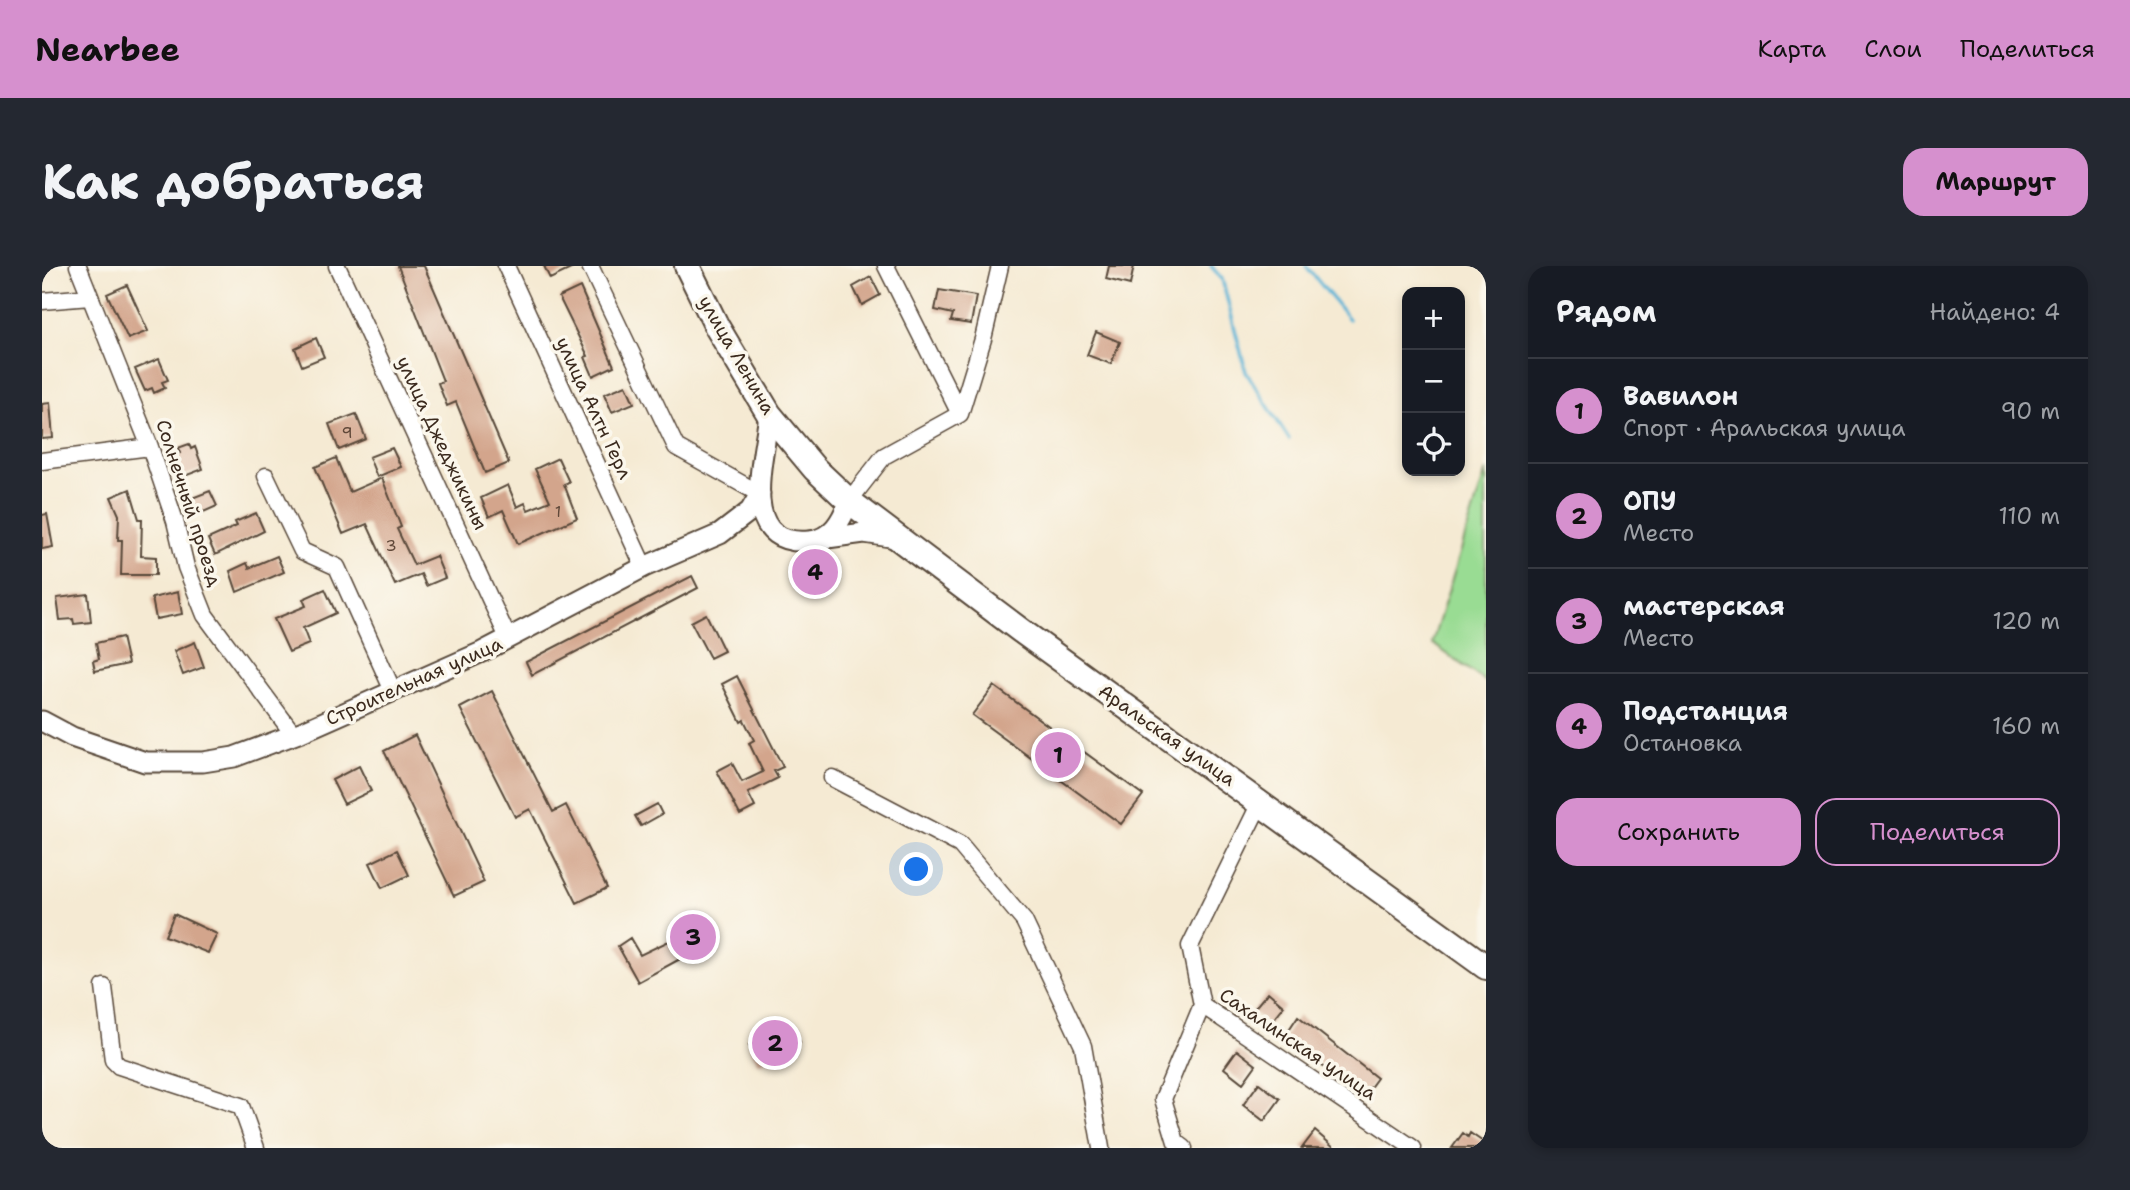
<!DOCTYPE html>
<html lang="ru">
<head>
<meta charset="utf-8">
<style>
	:root { --surface:#171b24; --page:#242831; --text:#f1f3f6; --muted:#9ea1a6; --line:#363941; --accent:#d690ce }
	body { margin:0; font-family:"Shantell Sans",sans-serif; background:var(--page); color:var(--text) }
	.controls { position:absolute; right:21px; top:21px; display:grid; overflow:hidden; border-radius:14px; box-shadow:0 4px 10px #0003 }
	.controls button { width:63px; height:63px; display:grid; place-items:center; padding:0; border:0; border-bottom:2px solid var(--line); background:var(--surface); color:var(--text); font:35px sans-serif }
	.you { position:absolute; left:875px; top:604px; width:24px; height:24px; margin:-18px; border:5px solid #fff; border-radius:50%; background:#1a73e8; box-shadow:0 0 0 10px #1a73e833 }
	.badge { display:grid; place-items:center; width:46px; height:46px; border-radius:50%; background:var(--accent); color:#111; font-size:23px; font-weight:700 }
	.pin { position:absolute; translate:-50% -50%; border:4px solid #fff; box-shadow:0 2px 7px #0006 }
	.list { margin:0; padding:0; list-style:none }
	h2 { display:flex; justify-content:space-between; align-items:center; height:91px; margin:0; padding:0 28px; font-size:30px }
	h2 small { font-size:23px; font-weight:400; color:var(--muted) }
	.list li { display:grid; grid-template-columns:46px 1fr auto; gap:21px; align-items:center; box-sizing:border-box; height:105px; padding:0 28px; border-top:2px solid var(--line) }
	.list b { display:block; font-size:26px; white-space:nowrap }
	.list p { margin:0; font-size:23px; white-space:nowrap; color:var(--muted) }
	.list em { font-size:23px; font-style:normal; color:var(--muted) }
	.actions { display:flex; gap:14px; padding:21px 28px }
	.actions a { flex:1; padding:16px 0; border:2px solid var(--accent); border-radius:21px; text-align:center; font-size:24px; color:var(--accent) }
	.actions .main { background:var(--accent); color:#111 }
	.icon { flex:none; width:38px; height:38px; fill:none; stroke:currentColor; stroke-width:2; stroke-linecap:round; stroke-linejoin:round }
	.map { position:relative; flex:none; width:1444px; height:882px; overflow:hidden; border-radius:21px }
	header { display:flex; align-items:center; gap:42px; box-sizing:border-box; height:98px; padding:0 35px; background:var(--accent); color:#111 }
	header strong { font-size:33px }
	nav { display:flex; gap:38px; margin-inline-start:auto; font-size:24px }
	.intro { display:flex; align-items:center; justify-content:space-between; box-sizing:border-box; height:168px; padding:0 42px }
	h1 { margin:0; font-size:49px }
	.button { padding:18px 32px; border-radius:21px; background:var(--accent); color:#111; font-size:24px; font-weight:700 }
	main { display:flex; gap:42px; padding:0 42px }
	aside { flex:1; background:var(--surface); border-radius:21px; box-shadow:0 4px 10px #0003 }
	.map>svg:first-child { display:block }
	.green { fill:#99dc93; stroke:#6a8358; stroke-width:2 }
	.lines { fill:none; stroke-linecap:round; stroke-linejoin:round }
	.stream { stroke:#59b3d6; stroke-width:3.5 }
	.building { fill:#d3a58c }
	.minor-casing { stroke:#574739; stroke-width:19 }
	.tertiary-casing { stroke:#574739; stroke-width:23 }
	.primary-casing { stroke:#574739; stroke-width:28 }
	.minor { stroke:#fff; stroke-width:16 }
	.tertiary { stroke:#fff; stroke-width:19 }
	.primary { stroke:#fff; stroke-width:24 }
	.labels { text-anchor:middle; dominant-baseline:central; stroke-width:7; stroke-linejoin:round; paint-order:stroke }
	.number-label { font-size:16px; fill:#61493a }
	.street-label { font-size:19px; fill:#3b2a1e; stroke:#fbf7ec }
</style>
</head>
<body>
<header>
<strong>Nearbee</strong>
<nav><a>Карта</a><a>Слои</a><a>Поделиться</a></nav>
</header>
<div class="intro"><h1>Как добраться</h1><a class="button">Маршрут</a></div>
<main>
<div class="map">
<svg width="1444" height="882" viewBox="0 0 1444 882">
	<rect width="100%" height="100%" fill="#fbf7ec"/>
	<filter id="ink" filterUnits="userSpaceOnUse"><feTurbulence type="fractalNoise" baseFrequency=".0143" numOctaves="2"/><feDisplacementMap in="SourceGraphic" scale="14" xChannelSelector="R" yChannelSelector="G"/><feConvolveMatrix kernelMatrix="1 2 1 2 8 2 1 2 1" color-interpolation-filters="sRGB"/></filter>
	<filter id="wash" filterUnits="userSpaceOnUse"><feTurbulence type="fractalNoise" baseFrequency=".00686" numOctaves="4" result="noise"/><feDisplacementMap in="SourceGraphic" scale="28" xChannelSelector="R" yChannelSelector="G"/><feGaussianBlur stdDeviation="1.57" result="paint"/><feColorMatrix in="noise" values="0 0 0 0 0 0 0 0 0 0 0 0 0 0 0 0 0 1.4 0 .05"/><feComposite in="paint" operator="in"/></filter>
	<g filter="url(#wash)">
		<rect width="100%" height="100%" fill="#f5ead3"/>
		<path class="green" d="M1444,204V416L1390,377Z"/>
		<g class="lines">
			<path class="stream" d="M1169,0L1180,13L1204,106L1247,173
				M1264,0L1307,53"/>
		</g>
		<g id="blocks">
			<path class="building" d="M356,0H382L467,197L443,207L414,136L405,140L396,117L401,115Z
				M502,0H535L508,13Z
				M1067,0H1092L1088,19L1064,13Z
				M829,11L838,29L820,39L811,21Z
				M85,19L106,65L86,73L65,28Z
				M538,21L572,100L551,110L543,91L546,90L517,31Z
				M897,24L934,30L929,58L909,55L911,48L893,44Z
				M1054,66L1078,76L1069,98L1045,89Z
				M274,72L282,91L260,100L253,82Z
				M117,93L126,114L120,116L123,122L112,127L110,122L103,125L93,103Z
				M584,119L592,137L570,146L562,128Z
				M8,137L11,172L0,173V138Z
				M314,148L324,173L297,184L287,158Z
				M147,178L149,183L153,181L161,203L140,211L132,190L138,187L136,182Z
				M350,182L359,201L335,211L327,191Z
				M294,192L308,226L340,212L359,261L355,263L372,299L394,290L403,312L384,320L379,308L353,319L325,258L301,268L273,201Z
				M516,192L527,216L522,218L535,252L476,278L461,244L447,251L439,232L466,219L475,241L483,237L486,244L508,235L493,203Z
				M88,223L97,253H100L99,290L114,291V309H79L80,274H76L77,249L69,231Z
				M168,225L175,240L157,248L150,232Z
				M214,247L222,265L173,289L166,273L195,260L193,256Z
				M5,248L11,281L0,283V249Z
				M235,290L242,306L195,326L188,305L205,297L207,302Z
				M650,310L656,322L490,409L484,396Z
				M283,323L294,347L261,362L267,378L247,386L232,353L264,340L261,333Z
				M136,326L140,348L114,353L110,332Z
				M46,328L49,356L32,358L31,353L18,354L15,332Z
				M664,348L682,385L668,392L649,356Z
				M80,371L86,398L53,405L51,395L57,393L54,377Z
				M153,376L162,401L141,409L132,385Z
				M695,410L741,501L732,505L736,512L706,527L713,541L698,549L675,505L690,497L700,516L721,506L707,477L712,474L702,454L699,456L680,418Z
				M952,420L1101,529L1079,558L930,449Z
				M450,425L511,546L524,539L565,622L535,637L488,543L473,551L418,442Z
				M373,469L442,616L412,630L342,485Z
				M317,500L329,525L302,538L290,514Z
				M615,538L620,548L599,560L593,550Z
				M355,584L367,609L340,622L328,597Z
				M132,648L175,668L166,687L123,670Z
				M658,660L664,670L634,686L638,693L596,716L576,680L588,672L598,689Z
				M1226,726L1242,740L1227,759L1210,745Z
				M1256,750L1335,812L1321,831L1242,771Z
				M749,758L758,776L716,797L707,779Z
				M1195,784L1214,799L1201,817L1182,802Z
				M1217,817L1238,833L1222,855L1201,839Z
				M1273,865L1293,882H1260Z
				M1421,867L1426,871L1428,867L1444,878V882H1410Z"/>
		</g>
	</g>
	<g filter="url(#ink)">
		<use href="#blocks" fill-opacity="0" stroke="#574739" stroke-width="2"/>
		<g class="lines">
			<defs>
				<path id="minor" d="M36,0L108,181L133,255L144,301L163,349L252,469
					M295,0L466,372
					M464,0L602,301
					M548,0L634,181L718,228
					M844,0L918,148
					M0,35L48,31
					M0,195L108,181
					M224,210L260,285L295,301L351,425
					M807,235L842,190L918,148L941,73L958,0
					M790,512L918,579L982,655L1041,780L1059,882
					M1219,535L1148,680L1160,739L1371,882
					M62,721L71,794L77,800L199,840L214,882
					M1142,882L1134,876L1121,833L1160,739"/>
				<path id="tertiary" d="M727,148C722,194 694,281 767,275C790,273 800,254 807,235
					M778,273L822,267L855,272
					M0,455L30,471L103,496H161L192,491L259,466L440,386L602,301L678,268L708,245L718,228"/>
				<path id="primary" d="M645,0L675,61L727,148L773,203L807,235L978,364L1444,701"/>
			</defs>
			<use href="#minor" class="minor-casing"/>
			<use href="#tertiary" class="tertiary-casing"/>
			<use href="#primary" class="primary-casing"/>
			<use href="#minor" class="minor"/>
			<use href="#tertiary" class="tertiary"/>
			<use href="#primary" class="primary"/>
		</g>
	</g>
	<g class="labels">
		<g class="number-label">
			<text x="305" y="166">9</text>
			<text x="516" y="245">1</text>
			<text x="349" y="279">3</text>
		</g>
		<g class="street-label">
			<text transform="translate(695 89) rotate(60)">улица Ленина</text>
			<text transform="translate(552 142) rotate(65)">улица Алтн Герл</text>
			<text transform="translate(400 177) rotate(65)">улица Джеджикины</text>
			<text transform="translate(147 237) rotate(72)">Солнечный проезд</text>
			<text transform="translate(372 415) rotate(-24)">Строительная улица</text>
			<text transform="translate(1125 469) rotate(35)">Аральская улица</text>
			<text transform="translate(1256 778) rotate(34)">Сахалинская улица</text>
		</g>
	</g>
</svg>
<div class="controls">
<button>+</button>
<button>−</button>
<button><svg class="icon" aria-label="locate" viewBox="0 0 24 24"><circle cx="12" cy="12" r="6"/><path d="M12 2v4M12 18v4M2 12h4M18 12h4"/></svg></button>
</div>
<div class="you"></div>
<div class="pin badge" style="left:1016px;top:489px">1</div>
<div class="pin badge" style="left:733px;top:777px">2</div>
<div class="pin badge" style="left:651px;top:671px">3</div>
<div class="pin badge" style="left:773px;top:306px">4</div>
</div>
<aside>
<h2>Рядом<small>Найдено: 4</small></h2>
<ul class="list">
<li><span class="badge">1</span><div><b>Вавилон</b><p>Спорт · Аральская улица</p></div><em>90 m</em></li>
<li><span class="badge">2</span><div><b>ОПУ</b><p>Место</p></div><em>110 m</em></li>
<li><span class="badge">3</span><div><b>мастерская</b><p>Место</p></div><em>120 m</em></li>
<li><span class="badge">4</span><div><b>Подстанция</b><p>Остановка</p></div><em>160 m</em></li>
</ul>
<div class="actions"><a class="main">Сохранить</a><a>Поделиться</a></div>
</aside>
</main>
</body>
</html>
